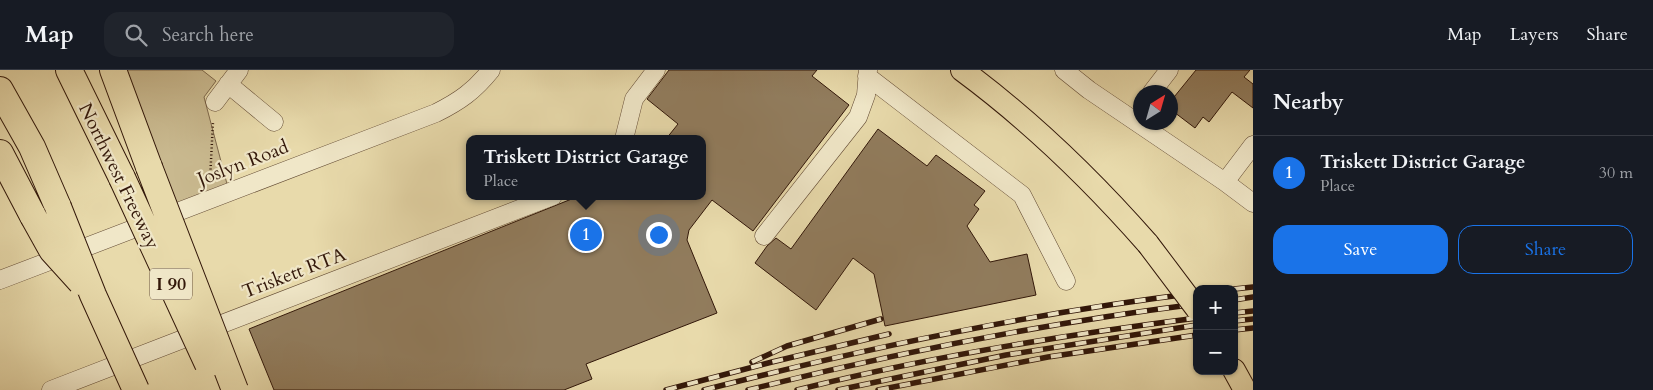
<!DOCTYPE html>
<html lang="en">
<head>
<meta charset="utf-8">
<style>
	:root { --surface:#171b24; --page:#20242c; --text:#f1f3f6; --muted:#9ea1a6; --line:#363941; --accent:#1a73e8 }
	body { margin:0; font-family:Cardo,serif; background:var(--page); color:var(--text) }
	.controls { position:absolute; right:15px; bottom:15px; display:grid; overflow:hidden; border-radius:10px; box-shadow:0 1px 4px #0004 }
	.controls button { width:45px; height:45px; display:grid; place-items:center; padding:0; border:0; border-bottom:1px solid var(--line); background:var(--surface); color:var(--text); font:25px sans-serif }
	.compass { position:absolute; left:1133px; top:15px; width:45px; height:45px; border-radius:50%; background:var(--surface); box-shadow:0 1px 4px #0004; rotate:37deg }
	.you { position:absolute; left:658px; top:164px; width:18px; height:18px; margin:-12px; border:4px solid #fff; border-radius:50%; background:#1a73e8; box-shadow:0 0 0 8px #1a73e833 }
	.badge { display:grid; place-items:center; width:32px; height:32px; border-radius:50%; background:var(--accent); color:#fff; font-size:16px; font-weight:700 }
	.pin { position:absolute; translate:-50% -50%; border:2px solid #fff; box-shadow:0 1px 5px #0006 }
	.popup { position:absolute; left:466px; top:65px; width:240px; height:65px; box-sizing:border-box; display:grid; place-content:center; border-radius:10px; background:var(--surface); filter:drop-shadow(0 1px 4px #0005); font-size:16px; white-space:nowrap; color:var(--muted) }
	.popup b { font-size:19px; color:var(--text) }
	.popup::after { content:''; position:absolute; left:50%; top:100%; margin-left:-10px; border:10px solid transparent; border-top-color:var(--surface) }
	.list { margin:0; padding:0; list-style:none }
	h2 { display:flex; justify-content:space-between; align-items:center; height:65px; margin:0; padding:0 20px; font-size:21px }
	h2 small { font-size:16px; font-weight:400; color:var(--muted) }
	.list li { display:grid; grid-template-columns:32px 1fr auto; gap:15px; align-items:center; box-sizing:border-box; height:75px; padding:0 20px; border-top:1px solid var(--line) }
	.list b { display:block; font-size:19px; white-space:nowrap }
	.list p { margin:0; font-size:16px; white-space:nowrap; color:var(--muted) }
	.list em { font-size:16px; font-style:normal; color:var(--muted) }
	.actions { display:flex; gap:10px; padding:15px 20px }
	.actions a { flex:1; padding:11px 0; border:1px solid var(--accent); border-radius:15px; text-align:center; font-size:18px; color:var(--accent) }
	.actions .main { background:var(--accent); color:#fff }
	.icon { flex:none; width:28px; height:28px; fill:none; stroke:currentColor; stroke-width:2; stroke-linecap:round; stroke-linejoin:round }
	.map { position:relative; flex:none; width:1253px; height:320px; overflow:hidden }
	header { display:flex; align-items:center; gap:30px; box-sizing:border-box; height:70px; padding:0 25px; background:var(--surface); border-bottom:1px solid var(--line) }
	header strong { font-size:24px }
	nav { display:flex; gap:28px; margin-inline-start:auto; font-size:18px }
	.search { width:350px; height:45px; background:var(--page); display:flex; align-items:center; gap:12px; box-sizing:border-box; padding:0 18px; border-radius:15px; color:var(--muted); font-size:19px }
	main { display:flex }
	aside { flex:1; background:var(--surface) }
	.map>svg:first-child { display:block }
	.grass { fill:#c9b98f; stroke:#7e684c }
	.building { fill:#917c5d; stroke:#321709 }
	.lines { fill:none; stroke-linecap:round; stroke-linejoin:round }
	.minor-casing { stroke:#604832; stroke-width:19 }
	.major-casing { stroke:#321709; stroke-width:24 }
	.highway-casing { stroke:#321709; stroke-width:28 }
	.path { stroke:#321709; stroke-width:2.5; stroke-dasharray:1 2.5; stroke-linecap:butt }
	.minor { stroke:#f0e7c8; stroke-width:18 }
	.major { stroke:#e8daab; stroke-width:22 }
	.highway { stroke:#e8daab; stroke-width:26 }
	.rail-casing { stroke:#321709; stroke-width:5.5 }
	.rail { stroke:#f0e7c8; stroke-width:4; stroke-dasharray:11; stroke-linecap:butt }
	.major-bridge-casing { stroke:#321709; stroke-width:24; stroke-linecap:butt }
	.highway-bridge-casing { stroke:#321709; stroke-width:28; stroke-linecap:butt }
	.major-bridge { stroke:#e8daab; stroke-width:22 }
	.highway-bridge { stroke:#e8daab; stroke-width:26 }
	.labels { text-anchor:middle; dominant-baseline:central; stroke-width:4.5; stroke-linejoin:round; paint-order:stroke }
	.shield { fill:#f0e7c8; stroke:#6b5542; stroke-width:1 }
	.shield-label { font-size:18px; font-weight:bold; fill:#321709 }
	.street-label { font-size:19px; fill:#321709; stroke:#f0e7c8 }
</style>
</head>
<body>
<header>
<strong>Map</strong>
<div class="search"><svg class="icon" aria-label="search" viewBox="0 0 24 24"><circle cx="10" cy="10" r="6"/><path d="M15 15l6 6"/></svg>Search here</div>
<nav><a>Map</a><a>Layers</a><a>Share</a></nav>
</header>
<main>
<div class="map">
<svg width="1253" height="320" viewBox="0 0 1253 320">
	<rect width="100%" height="100%" fill="#e8daab"/>
	<filter id="stains"><feTurbulence type="fractalNoise" baseFrequency=".004" numOctaves="4"/><feColorMatrix values="0 0 0 0 .2 0 0 0 0 .09 0 0 0 0 .02 0 0 0 .5 -.17"/></filter>
	<radialGradient id="worn" r=".72"><stop offset=".6" stop-color="#630" stop-opacity="0"/><stop offset="1" stop-color="#630" stop-opacity=".3"/></radialGradient>
	<path class="grass" d="M123,0H202L216,11L204,27L227,114L176,134Z"/>
	<path class="building" d="M669,0H817L812,6L849,35L753,161L712,130L689,160L687,170L717,243L586,294L592,309L564,320H274L249,259L579,126H702V69H666L678,54L647,29Z
		M1196,0H1250L1244,7L1253,14V38L1232,22L1209,52L1203,47L1195,58L1170,39V32Z
		M878,59L927,96L936,85L985,121L974,135L979,139L967,156L990,192L1027,184L1036,225L885,256L874,204L853,188L816,240L755,193L767,176L776,168L791,179Z"/>
	<g class="lines">
		<defs>
			<path id="minor" d="M1064,0L1089,20L1225,112
				M867,6L1022,125L1066,211
				M228,14L274,52
				M1152,22L1169,0
				M215,32L239,0
				M624,69L634,29L656,0
				M1253,75L1225,112L1253,133
				M764,166L858,47L866,25L868,0
				M0,210L436,43C460,31 474,21 491,0
				M51,320L553,126"/>
			<path id="major" d="M962,0C1031,51 1091,109 1148,174
				M1234,300L1245,320"/>
			<path id="highway" d="M69,0L122,108
				M113,0L149,97
				M0,20L32,77L58,137
				M0,83L33,146"/>
		</defs>
		<use href="#minor" class="minor-casing"/>
		<use href="#major" class="major-casing"/>
		<use href="#highway" class="highway-casing"/>
		<path class="path" d="M210,110L213,52"/>
		<use href="#minor" class="minor"/>
		<use href="#major" class="major"/>
		<use href="#highway" class="highway"/>
		<defs>
			<path id="rail" d="M1234,219L1253,217
				M1234,230L1253,227
				M1234,243L1253,241
				M1234,251L1253,249
				M1234,260L1253,258
				M752,292L787,276L881,249
				M666,320L772,292L889,264
				M704,320C866,278 1031,243 1197,223
				M748,320C896,283 1046,253 1197,234
				M797,320C928,287 1063,265 1197,248
				M838,320L1006,285L1197,255
				M878,320L1048,287L1197,265"/>
		</defs>
		<use href="#rail" class="rail-casing"/>
		<use href="#rail" class="rail"/>
		<defs>
			<path id="major-bridge" d="M1148,174L1197,239"/>
			<path id="highway-bridge" d="M149,97L235,320
				M122,108L208,294
				M58,137L93,225L136,320
				M33,146L52,180L81,212"/>
		</defs>
		<use href="#major-bridge" class="major-bridge-casing"/>
		<use href="#highway-bridge" class="highway-bridge-casing"/>
		<use href="#major-bridge" class="major-bridge"/>
		<use href="#highway-bridge" class="highway-bridge"/>
	</g>
	<g class="labels">
		<rect class="shield" x="150" y="198.5" width="42" height="31" rx="4"/>
		<g class="shield-label">
			<text x="171" y="214">I 90</text>
		</g>
		<g class="street-label">
			<text transform="translate(243 93) rotate(-21)">Joslyn Road</text>
			<text transform="translate(119 106) rotate(64)">Northwest Freeway</text>
			<text transform="translate(294 203) rotate(-21)">Triskett RTA</text>
		</g>
	</g>
	<rect width="100%" height="100%" filter="url(#stains)"/>
	<rect width="100%" height="100%" fill="url(#worn)"/>
</svg>
<div class="controls">
<button>+</button>
<button>−</button>
</div>
<svg class="compass" viewBox="-18 -18 36 36"><path d="M0-13l5 13h-10z" fill="#e53935"/><path d="M0 13l5-13h-10z" fill="#9ea1a6"/></svg>
<div class="you"></div>
<div class="pin badge" style="left:586px;top:165px">1</div>
<div class="popup"><b>Triskett District Garage</b>Place</div>
</div>
<aside>
<h2>Nearby<small></small></h2>
<ul class="list">
<li><span class="badge">1</span><div><b>Triskett District Garage</b><p>Place</p></div><em>30 m</em></li>
</ul>
<div class="actions"><a class="main">Save</a><a>Share</a></div>
</aside>
</main>
</body>
</html>
